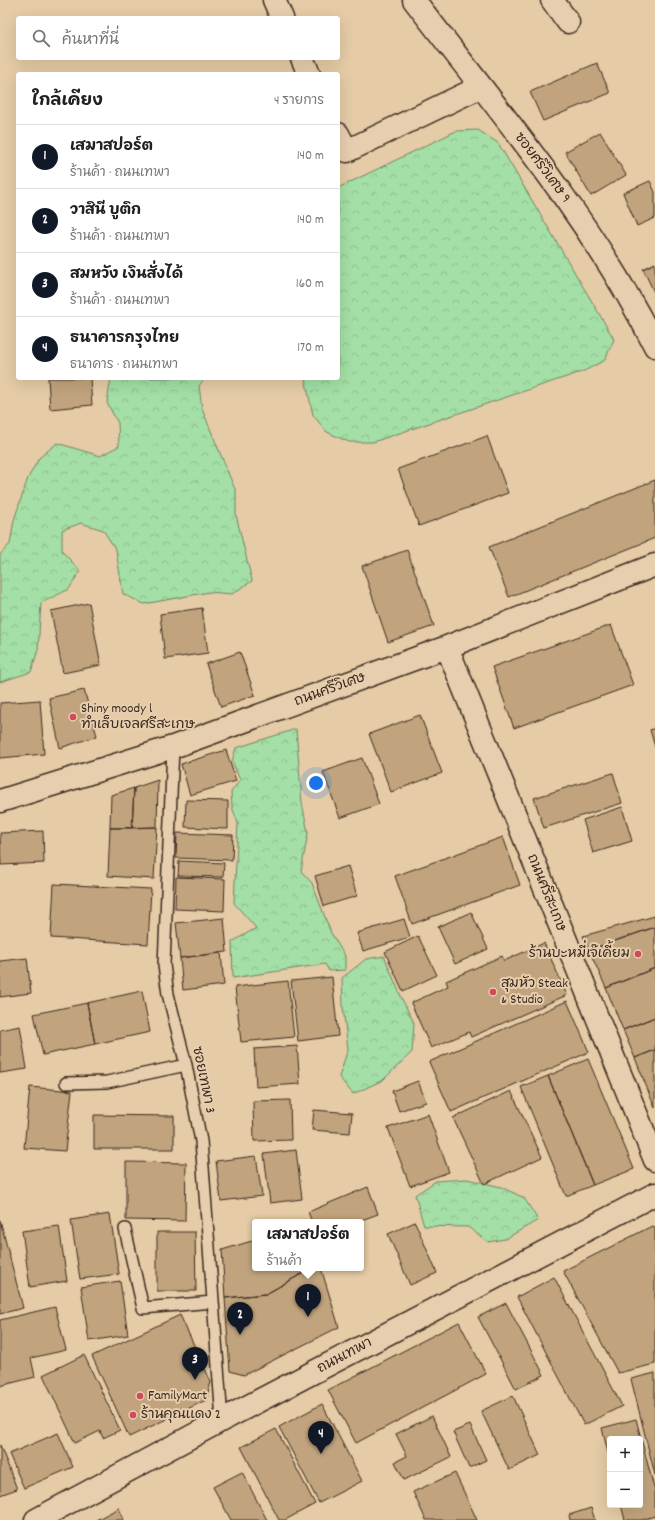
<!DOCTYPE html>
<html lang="th">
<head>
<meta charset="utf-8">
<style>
	:root { --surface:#fff; --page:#f6f6f6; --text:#202124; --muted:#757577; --line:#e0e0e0; --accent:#111827 }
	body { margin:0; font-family:Dekko,"Playpen Sans Thai",sans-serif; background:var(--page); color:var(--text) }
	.controls { position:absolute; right:12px; bottom:12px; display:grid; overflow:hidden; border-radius:4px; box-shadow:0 4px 16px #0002 }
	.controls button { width:36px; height:36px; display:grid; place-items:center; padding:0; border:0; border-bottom:1px solid var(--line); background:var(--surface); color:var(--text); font:20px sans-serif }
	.you { position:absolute; left:316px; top:783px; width:14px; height:14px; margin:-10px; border:3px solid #fff; border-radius:50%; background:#1a73e8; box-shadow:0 0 0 6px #1a73e833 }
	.badge { display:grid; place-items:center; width:26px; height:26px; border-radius:50%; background:var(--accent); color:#fff; font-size:13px; font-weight:700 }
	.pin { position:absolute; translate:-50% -33px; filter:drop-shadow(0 1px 2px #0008) }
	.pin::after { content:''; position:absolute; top:21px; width:14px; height:12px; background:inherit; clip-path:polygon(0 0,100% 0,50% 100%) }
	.popup { position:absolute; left:252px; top:1219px; width:112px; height:52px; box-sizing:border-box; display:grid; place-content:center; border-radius:4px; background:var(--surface); filter:drop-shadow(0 1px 3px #0005); font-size:13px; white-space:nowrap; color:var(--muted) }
	.popup b { font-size:15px; color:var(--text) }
	.popup::after { content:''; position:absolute; left:50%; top:100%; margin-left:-8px; border:8px solid transparent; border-top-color:var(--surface) }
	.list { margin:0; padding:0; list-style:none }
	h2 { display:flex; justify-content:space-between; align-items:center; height:52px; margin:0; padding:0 16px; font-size:17px }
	h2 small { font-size:13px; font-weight:400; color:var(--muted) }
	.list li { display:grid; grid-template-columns:26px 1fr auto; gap:12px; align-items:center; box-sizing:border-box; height:64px; padding:0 16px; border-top:1px solid var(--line) }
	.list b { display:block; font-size:15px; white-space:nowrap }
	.list p { margin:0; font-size:13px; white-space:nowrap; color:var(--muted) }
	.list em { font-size:13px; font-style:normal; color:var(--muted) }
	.icon { flex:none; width:22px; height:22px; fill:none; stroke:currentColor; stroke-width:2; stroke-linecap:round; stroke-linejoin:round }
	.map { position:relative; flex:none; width:655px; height:1520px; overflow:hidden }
	.search { position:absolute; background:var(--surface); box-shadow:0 4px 16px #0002; left:16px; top:16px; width:324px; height:44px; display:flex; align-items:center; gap:10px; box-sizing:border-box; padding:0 14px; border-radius:4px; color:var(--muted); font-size:15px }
	.panel { position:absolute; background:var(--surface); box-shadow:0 4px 16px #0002; left:16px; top:72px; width:324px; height:308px; border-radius:4px }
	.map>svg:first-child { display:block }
	.forest { fill:url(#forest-crowns); stroke:#6f8462 }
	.building { fill:#c1a47d; stroke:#3b2a1e }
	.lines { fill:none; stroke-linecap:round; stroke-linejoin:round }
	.service-casing { stroke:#3b2a1e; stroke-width:14 }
	.minor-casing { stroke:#3b2a1e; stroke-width:25 }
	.secondary-casing { stroke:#3b2a1e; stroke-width:25 }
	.service { stroke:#e6ceae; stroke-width:11 }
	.minor { stroke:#e6ceae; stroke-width:22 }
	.secondary { stroke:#e6ceae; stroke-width:22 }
	.poi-dot { fill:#d1495b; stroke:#e6ceae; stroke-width:1.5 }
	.labels { text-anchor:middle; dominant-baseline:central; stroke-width:4; stroke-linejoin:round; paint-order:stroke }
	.street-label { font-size:14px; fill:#3b2a1e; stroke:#e6ceae }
	.poi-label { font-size:14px; fill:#3b2a1e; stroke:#e6ceae; text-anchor:start }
</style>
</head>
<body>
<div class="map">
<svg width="655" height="1520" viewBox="0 0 655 1520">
	<defs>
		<pattern id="forest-crowns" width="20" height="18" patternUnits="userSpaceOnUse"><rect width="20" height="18" fill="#a3dfa6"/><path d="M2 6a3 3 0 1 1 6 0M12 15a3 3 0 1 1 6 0" fill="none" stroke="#8dc08e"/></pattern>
	</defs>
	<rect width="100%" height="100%" fill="#e5cba6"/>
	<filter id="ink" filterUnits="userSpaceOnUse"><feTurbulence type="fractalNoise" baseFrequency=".025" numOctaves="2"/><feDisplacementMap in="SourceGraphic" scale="8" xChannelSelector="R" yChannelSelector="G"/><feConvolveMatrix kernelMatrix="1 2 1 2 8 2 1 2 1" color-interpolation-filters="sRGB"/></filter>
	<g filter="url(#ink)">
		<path class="forest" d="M478,130L498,143L614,339L605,360L584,371L373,442H349L327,432L313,415L305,378H338V188L456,131Z
			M111,378H205L199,386L202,409L236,492V515L252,581L232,594L209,592L144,604L123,594L116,550L103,530L81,523L62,530V551L80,571L69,589L41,603L38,650L31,672L0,682V555L10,544L14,520L28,478L39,458L57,443L100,456L119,446L118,423L107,403Z
			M296,729L302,803L308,833L301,871L312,883L331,933L345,956V970L329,971L325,964L233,978L232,942L256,928L234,903L238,823L232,807L231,792L240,780L232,761L236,748Z
			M384,956L402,999L414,1023L412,1052L383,1080L353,1094L339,1077L348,1049L343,1007L342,978L366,959Z
			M467,1179L501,1187L524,1198L538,1220L505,1239L488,1242L468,1227L424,1226L415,1195L436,1181Z"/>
		<path class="building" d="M597,63L610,93L543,121L530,92Z
			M600,132L626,175L591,196L565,152Z
			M650,181L655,192V218L637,226L623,193Z
			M655,263V294L643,269Z
			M48,378H90L92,405L50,409Z
			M487,436L508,493L419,526L398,469Z
			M655,480V538L509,597L489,547Z
			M407,550L434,626L388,642L362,566Z
			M89,603L101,665L63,673L51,611Z
			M202,608L208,653L165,659L160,614Z
			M611,625L633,685L514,728L492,667Z
			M240,652L255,695L221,707L206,664Z
			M84,690L97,736L60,748L49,698Z
			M40,700L44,754L0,758V703Z
			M420,715L442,773L391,792L369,734Z
			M655,728V747L650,730Z
			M226,750L236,781L190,795L181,764Z
			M362,758L379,804L340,818L323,772Z
			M613,773L622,803L544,828L534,798Z
			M158,780L157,827L132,828L134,788Z
			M134,788L132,828H110L111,795Z
			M186,800L228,801V829L185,827Z
			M622,807L632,841L593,853L583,820Z
			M157,827L154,879L108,876L110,828Z
			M43,831L44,863L1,865L0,833Z
			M177,833L233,835L232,860L176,858Z
			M503,837L520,885L412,924L395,876Z
			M179,861L224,863L223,877L178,876Z
			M348,866L357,896L324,906L315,876Z
			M176,877L225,879L224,911L175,909Z
			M54,884L151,889L148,944L51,938Z
			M471,912L488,949L455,964L438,927Z
			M655,916V927L589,950L583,936Z
			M224,918L227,952L180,958L176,923Z
			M404,919L410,937L363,951L357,933Z
			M655,927V968L606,988L589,950Z
			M418,936L437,975L403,991L385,952Z
			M544,943L567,995L471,1037L469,1032L431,1048L411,1003L448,986L446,981L502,956L504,961Z
			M221,953L224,985L183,990L180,958Z
			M27,958L31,993L0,997V961Z
			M655,968V1017L623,1030L606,988Z
			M332,977L338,1036L298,1041L291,981Z
			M288,981L294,1037L241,1042L235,987Z
			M142,991L150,1032L95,1044L87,1003Z
			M567,1001L589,1052L451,1112L429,1062Z
			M87,1003L95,1044L43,1055L34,1014Z
			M655,1017V1050L635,1058L623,1030Z
			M20,1026L27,1069L0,1073V1030Z
			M297,1046L300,1084L256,1087L254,1049Z
			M655,1050V1108L635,1058Z
			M588,1059L634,1169L593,1185L548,1076Z
			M548,1076L593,1185L566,1196L521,1087Z
			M418,1081L426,1102L399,1111L392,1091Z
			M30,1087L72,1091L65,1151L24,1148Z
			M511,1091L542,1157L484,1184L453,1118Z
			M290,1100L291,1140L254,1141L253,1101Z
			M314,1110L352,1113L350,1133L312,1130Z
			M428,1114L449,1172L410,1186L388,1128Z
			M94,1115L174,1116V1149H94Z
			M296,1150L302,1199L270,1203L264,1154Z
			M256,1156L262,1196L221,1201L216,1161Z
			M126,1162L186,1163L185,1221L126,1220Z
			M368,1187L378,1214L356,1222H312L308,1212Z
			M110,1214L119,1274L80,1279L71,1220Z
			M0,1220L23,1308L0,1314Z
			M415,1222L437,1273L410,1285L388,1234Z
			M59,1226L67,1281L30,1287L22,1231Z
			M652,1226L655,1227V1364L618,1373L563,1271Z
			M157,1232H195L196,1291H157Z
			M255,1240V1268H312L266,1294L225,1298L222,1250Z
			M312,1268H321L339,1327L244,1375L230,1371L225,1298L266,1294Z
			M554,1277L622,1406L584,1425L517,1297Z
			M120,1281L128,1335L89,1341L81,1287Z
			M506,1303L544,1375L516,1389L478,1317Z
			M55,1307L66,1350L31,1358L35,1377L0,1386V1320Z
			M180,1315L211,1382L206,1400L129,1437L92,1356Z
			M459,1322L486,1374L356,1443L328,1390Z
			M84,1355L120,1430L103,1438L100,1431L75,1443L43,1375Z
			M655,1373V1475L631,1379Z
			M513,1396L540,1455L509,1470L481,1411Z
			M322,1404L362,1481L319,1503L279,1427Z
			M432,1416L451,1457L404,1480L395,1462L407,1456L396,1434Z
			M636,1419L655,1492V1516L641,1520H625L621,1505H640V1439H610V1461L602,1428Z
			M470,1425L486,1460L469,1468L453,1432Z
			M276,1429L315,1504L285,1520H279L241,1447Z
			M58,1433L73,1467L24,1488L9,1454Z
			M0,1445L17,1489L0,1495Z
			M242,1472L267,1520H231L213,1487Z
			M455,1473L477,1520H426L413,1492Z
			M119,1508L124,1520H96Z
			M591,1508L595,1520H570L569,1515Z"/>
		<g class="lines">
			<defs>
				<path id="service" d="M173,747L164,965L168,994L186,1065L201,1141L222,1420
					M66,1083L107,1082L186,1065
					M125,1229L143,1308L213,1302"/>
				<path id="minor" d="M274,0L282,18
					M414,0C499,111 592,220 655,346
					M552,0L568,22
					M302,58L309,74
					M338,134L347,151L480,87
					M447,647L655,1160
					M0,801L173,747L447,647L655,565"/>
				<path id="secondary" d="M36,1520L222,1420L655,1194"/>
			</defs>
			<use href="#service" class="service-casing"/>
			<use href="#minor" class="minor-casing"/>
			<use href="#secondary" class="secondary-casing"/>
			<use href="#service" class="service"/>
			<use href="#minor" class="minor"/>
			<use href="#secondary" class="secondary"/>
		</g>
	</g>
	<g class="poi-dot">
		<circle cx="73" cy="717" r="4"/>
		<circle cx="638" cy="954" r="4"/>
		<circle cx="493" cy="992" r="4"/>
		<circle cx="140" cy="1396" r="4"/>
		<circle cx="133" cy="1415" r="4"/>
	</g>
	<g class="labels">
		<g class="street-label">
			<text transform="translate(542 168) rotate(53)">ซอยศรีวิเศษ 9</text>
			<text transform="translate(330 690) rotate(-20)">ถนนศรีวิเศษ</text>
			<text transform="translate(546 893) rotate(68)">ถนนศรีสะเกษ</text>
			<text transform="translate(203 1080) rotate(78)">ซอยเทพา 3</text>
			<text transform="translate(345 1356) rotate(-28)">ถนนเทพา</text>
		</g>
		<g class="poi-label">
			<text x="81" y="709">Shiny moody l<tspan x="81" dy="16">ทำเล็บเจลศรีสะเกษ</tspan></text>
			<text x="630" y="954" text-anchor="end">ร้านบะหมี่เจ๊เคี้ยม</text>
			<text x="501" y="984">สุมหัว Steak<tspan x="501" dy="16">&amp; Studio</tspan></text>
			<text x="148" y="1396">FamilyMart</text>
			<text x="141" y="1415">ร้านคุณแดง 2</text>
		</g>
	</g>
</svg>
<div class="controls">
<button>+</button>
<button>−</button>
</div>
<div class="you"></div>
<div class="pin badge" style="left:308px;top:1317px">1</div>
<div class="popup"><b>เสมาสปอร์ต</b>ร้านค้า</div>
<div class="pin badge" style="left:240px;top:1335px">2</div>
<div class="pin badge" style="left:195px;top:1380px">3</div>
<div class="pin badge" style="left:321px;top:1454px">4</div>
<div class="search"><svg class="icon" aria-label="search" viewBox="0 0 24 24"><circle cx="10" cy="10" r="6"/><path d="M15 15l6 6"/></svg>ค้นหาที่นี่</div>
<section class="panel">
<h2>ใกล้เคียง<small>4 รายการ</small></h2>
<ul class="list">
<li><span class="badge">1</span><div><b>เสมาสปอร์ต</b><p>ร้านค้า · ถนนเทพา</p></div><em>140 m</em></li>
<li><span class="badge">2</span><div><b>วาสินี บูติก</b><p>ร้านค้า · ถนนเทพา</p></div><em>140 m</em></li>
<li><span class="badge">3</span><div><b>สมหวัง เงินสั่งได้</b><p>ร้านค้า · ถนนเทพา</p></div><em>160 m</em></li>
<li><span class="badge">4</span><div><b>ธนาคารกรุงไทย</b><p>ธนาคาร · ถนนเทพา</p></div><em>170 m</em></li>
</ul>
</section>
</div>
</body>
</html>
